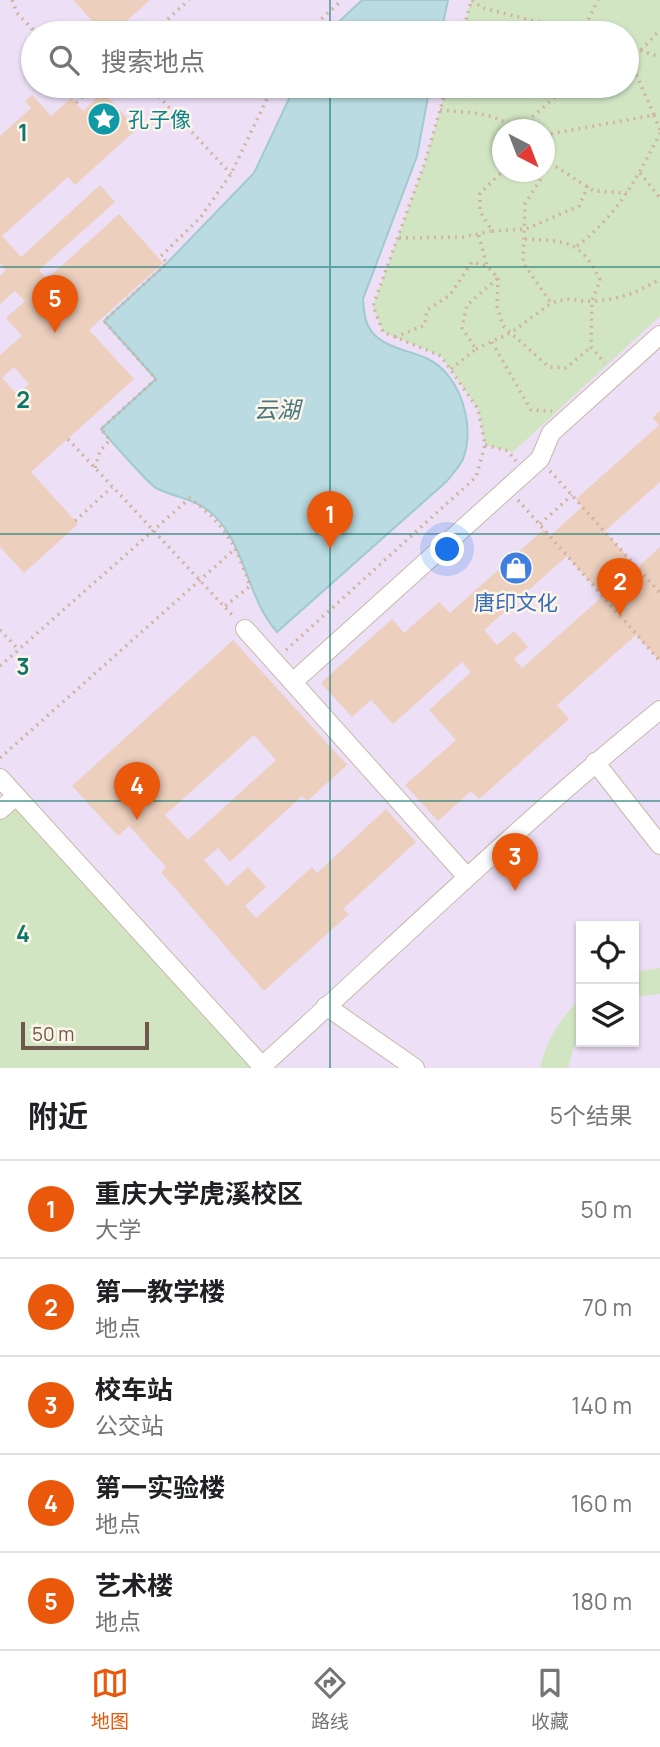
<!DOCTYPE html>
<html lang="zh">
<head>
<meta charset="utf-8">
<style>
	:root { --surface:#fff; --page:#f6f6f6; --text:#202124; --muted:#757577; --line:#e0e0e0; --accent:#ea580c }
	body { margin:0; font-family:Manrope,"Noto Sans SC",sans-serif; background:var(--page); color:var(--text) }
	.controls { position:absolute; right:21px; bottom:21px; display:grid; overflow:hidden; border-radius:0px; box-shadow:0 2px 5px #0004 }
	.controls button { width:63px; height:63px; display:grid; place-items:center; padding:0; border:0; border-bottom:2px solid var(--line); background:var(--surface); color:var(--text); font:35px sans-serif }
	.compass { position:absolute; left:492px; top:119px; width:63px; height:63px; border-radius:50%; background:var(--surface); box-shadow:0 2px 5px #0004; rotate:138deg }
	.scale { position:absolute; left:21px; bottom:18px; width:128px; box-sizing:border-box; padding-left:7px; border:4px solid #6f584b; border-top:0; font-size:19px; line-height:24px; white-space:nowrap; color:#6f584b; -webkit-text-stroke:5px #fdf5e8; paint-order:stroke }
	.you { position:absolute; left:448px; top:550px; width:24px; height:24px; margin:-18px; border:5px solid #fff; border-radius:50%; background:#1a73e8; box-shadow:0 0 0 10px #1a73e833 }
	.badge { display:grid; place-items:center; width:46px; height:46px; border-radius:50%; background:var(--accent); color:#fff; font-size:23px; font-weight:700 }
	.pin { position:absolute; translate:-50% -58px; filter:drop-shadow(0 2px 4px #0008) }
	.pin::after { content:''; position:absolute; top:37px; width:24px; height:21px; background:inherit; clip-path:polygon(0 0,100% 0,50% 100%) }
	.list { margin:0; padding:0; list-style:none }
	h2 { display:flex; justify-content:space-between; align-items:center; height:91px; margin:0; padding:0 28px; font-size:30px }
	h2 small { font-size:23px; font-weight:400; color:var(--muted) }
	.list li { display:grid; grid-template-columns:46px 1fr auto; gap:21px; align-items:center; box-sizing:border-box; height:98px; padding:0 28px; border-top:2px solid var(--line) }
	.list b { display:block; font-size:26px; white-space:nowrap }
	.list p { margin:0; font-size:23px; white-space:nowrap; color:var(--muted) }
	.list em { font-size:23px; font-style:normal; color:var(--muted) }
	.icon { flex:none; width:38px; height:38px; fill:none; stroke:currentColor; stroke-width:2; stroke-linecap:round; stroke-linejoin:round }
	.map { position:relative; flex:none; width:660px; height:1068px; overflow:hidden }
	.search { position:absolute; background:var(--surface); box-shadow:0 2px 5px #0004; left:21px; right:21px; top:21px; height:77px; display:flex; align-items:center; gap:18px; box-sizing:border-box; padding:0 24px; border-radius:38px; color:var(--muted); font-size:26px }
	.sheet { height:581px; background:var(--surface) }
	nav { display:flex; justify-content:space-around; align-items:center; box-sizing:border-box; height:98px; border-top:2px solid var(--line); background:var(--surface); font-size:19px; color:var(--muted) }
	nav a { display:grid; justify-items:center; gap:4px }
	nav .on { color:var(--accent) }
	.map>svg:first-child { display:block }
	.education { fill:#eddff6; fill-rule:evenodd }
	.green { fill:#d1e5c3; fill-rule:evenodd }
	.water { fill:#b9dbe1; stroke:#a0cad1; stroke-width:2 }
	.building { fill:#eccfbd; fill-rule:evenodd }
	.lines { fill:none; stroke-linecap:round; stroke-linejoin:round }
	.minor-casing { stroke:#c9b8aa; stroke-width:20 }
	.path { stroke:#d1b3a0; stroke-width:3.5; stroke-dasharray:2 5; stroke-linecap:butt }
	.minor { stroke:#fff; stroke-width:18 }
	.grid { fill:none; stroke:#0f766e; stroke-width:2; stroke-opacity:0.55 }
	.labels { text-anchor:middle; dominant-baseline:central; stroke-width:5; stroke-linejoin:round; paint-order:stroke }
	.culture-label { font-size:21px; fill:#0d838f; stroke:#fdf5e8; text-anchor:start }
	.shop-label { font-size:21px; fill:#366cbe; stroke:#fdf5e8 }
	.water-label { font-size:23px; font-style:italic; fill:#477780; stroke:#fdf5e8 }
	.grid-label { font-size:23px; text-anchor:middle; font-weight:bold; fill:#0f766e; stroke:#fdf5e8; stroke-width:5; stroke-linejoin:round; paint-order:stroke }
</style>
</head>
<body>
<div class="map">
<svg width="660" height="1068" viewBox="0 0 660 1068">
	<rect width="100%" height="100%" fill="#faf0e2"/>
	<path class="education" d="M0,0H660V1068H0ZM33,33H627V86H33ZM503,130H544V172H503ZM581,926H634V1042H581Z"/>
	<path class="green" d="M471,0H660V316L513,452L485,445L478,409L441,356L383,332L373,306L425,162L447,86H627V33H462ZM503,130H544V172H503Z
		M16,796L260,1068H0V810Z
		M660,968V994L634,997V972Z
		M581,998V1035L574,1047L568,1068H540C547,1038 560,1019 581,998Z"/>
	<path class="water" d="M362,0H448L441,33H327Z
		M295,86H430L417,156L363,299C364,314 365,328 378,338C391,349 412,351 428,359C460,374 476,426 463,459C460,466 452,474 447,481L277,632C249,600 247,556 221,523C201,498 180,500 156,488C150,485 108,438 101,429L156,379L104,321L167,263L254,173Z"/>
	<path class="building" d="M73,0H150L113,33H103Z
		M103,92L137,129L75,185L68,177L2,236L21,257L100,185L115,202L39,270L47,279L119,214L163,263L89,330L134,379L31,472L78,524L24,573L0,547V355L22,336L6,318L25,301L15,291L0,304V276L6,270L0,263V136L31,108L25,101L32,95L51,116L71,98L83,111ZM14,367L29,384L17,394L2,378Z
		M660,411V482L605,531L637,568L660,547V661L636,635L557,705L569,719L479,799L471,791L438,821L405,785L456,740L429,710L471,672L462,662L393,724L371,700L352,717L321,683L392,619L404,633L439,602L450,613L544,529L550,536L582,507L576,499L659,425L652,418ZM567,556L603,596L522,668L514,659L528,647L514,631L497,645L484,630Z
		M233,640L347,765L307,801L302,796L230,862L218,848L204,860L227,886L248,867L266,887L245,906L256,918L312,867L317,873L386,809L416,842L343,909L349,914L264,991L161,872L166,867L129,826L118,836L72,786ZM254,735L276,760L188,840L165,815Z"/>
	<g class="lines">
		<defs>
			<path id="minor" d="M245,629L467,877
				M293,682L540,459L551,433L660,335
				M595,762L660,845
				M0,778L262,1066
				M0,810L16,796
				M326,1006L415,1068
				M260,1068C393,948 521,822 660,710"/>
		</defs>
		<use href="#minor" class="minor-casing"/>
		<path class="path" d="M12,0L17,13L36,33
			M472,0L483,8L582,33
			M582,32L598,0
			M152,33L189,0
			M306,33L342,0
			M462,33L471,2
			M627,46L660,57
			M641,50L660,30
			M149,86L231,174
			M76,103L94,86
			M440,110C466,113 496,111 515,130
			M654,115L660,130
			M528,130L532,117L568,86
			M544,135L654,115L637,76L630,47
			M544,159L594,191L627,193
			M541,172L540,180L525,204L523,263L551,303C575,295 576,303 596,301C620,299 639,292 660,279
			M640,173L660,198
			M492,231L526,229L579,206L588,186
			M399,238L463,237L492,231L480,211V193L503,171
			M525,239C566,241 581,240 600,280L592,301L591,347L605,363
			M577,246C617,216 638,177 660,133
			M498,278L497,306L503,326L549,367L566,368L591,347
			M395,337L425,325L427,310L450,295L472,262L487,266
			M492,342L531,410L552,411
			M476,349L512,332L551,303
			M451,369L476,349L462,328L467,305L498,278L487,266L478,233
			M68,439L234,617
			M485,445L508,451L516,461
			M95,468L100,451L110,440L101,429L156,379L104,321L167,263L161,256L200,218L231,174L273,86
			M550,471L660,593
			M518,500L660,661
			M75,521L112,487
			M540,524L572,495
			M0,630L18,649
			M286,650L476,477L485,445L478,409L441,356L383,332L373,306L425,162L447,86
			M0,666L190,498C227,527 234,542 250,586L224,607
			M0,758L236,548"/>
		<use href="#minor" class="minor"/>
	</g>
	<path class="grid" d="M330,0V33M330,86V1068M0,267H660M0,534H660M0,801H660"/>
	<defs>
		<symbol id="sight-disc" viewBox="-11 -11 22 22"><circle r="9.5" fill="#0f9aa8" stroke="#fdf5e8"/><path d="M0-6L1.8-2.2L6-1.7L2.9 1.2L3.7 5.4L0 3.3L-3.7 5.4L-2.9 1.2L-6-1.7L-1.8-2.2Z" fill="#fff"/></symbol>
		<symbol id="shop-disc" viewBox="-11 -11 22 22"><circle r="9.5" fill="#3f7fe0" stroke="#fdf5e8"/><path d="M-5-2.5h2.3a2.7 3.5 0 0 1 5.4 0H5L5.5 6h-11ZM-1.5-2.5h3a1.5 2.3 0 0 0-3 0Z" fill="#fff"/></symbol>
	</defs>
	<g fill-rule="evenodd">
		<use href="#sight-disc" x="85" y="100" width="38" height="38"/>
		<use href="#shop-disc" x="497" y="549" width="38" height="38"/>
	</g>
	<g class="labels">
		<g class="culture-label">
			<text x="128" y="119">孔子像</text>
		</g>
		<g class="shop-label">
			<text x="516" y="602">唐印文化</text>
		</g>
		<g class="water-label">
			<text x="277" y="409">云湖</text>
		</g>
	</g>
	<g class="grid-label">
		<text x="23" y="141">1</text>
		<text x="23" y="408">2</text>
		<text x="23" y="675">3</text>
		<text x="23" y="942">4</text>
	</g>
</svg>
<div class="controls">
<button><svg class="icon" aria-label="locate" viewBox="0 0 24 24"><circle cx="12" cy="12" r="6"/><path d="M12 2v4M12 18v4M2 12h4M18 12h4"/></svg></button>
<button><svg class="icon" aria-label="layers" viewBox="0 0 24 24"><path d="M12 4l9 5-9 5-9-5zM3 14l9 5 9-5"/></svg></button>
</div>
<svg class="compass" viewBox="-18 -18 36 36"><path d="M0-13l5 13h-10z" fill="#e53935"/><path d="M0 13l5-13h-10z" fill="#757577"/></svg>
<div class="scale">50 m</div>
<div class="you"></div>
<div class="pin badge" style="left:330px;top:549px">1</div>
<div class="pin badge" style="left:620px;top:616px">2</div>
<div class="pin badge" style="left:515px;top:891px">3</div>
<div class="pin badge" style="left:137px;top:820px">4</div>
<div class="pin badge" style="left:55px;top:333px">5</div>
<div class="search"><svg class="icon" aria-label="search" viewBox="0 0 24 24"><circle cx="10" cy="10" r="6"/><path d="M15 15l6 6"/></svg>搜索地点</div>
</div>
<section class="sheet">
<h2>附近<small>5个结果</small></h2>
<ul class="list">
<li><span class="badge">1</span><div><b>重庆大学虎溪校区</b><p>大学</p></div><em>50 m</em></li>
<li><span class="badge">2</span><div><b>第一教学楼</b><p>地点</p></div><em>70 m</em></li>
<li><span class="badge">3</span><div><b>校车站</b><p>公交站</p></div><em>140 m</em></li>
<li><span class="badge">4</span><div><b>第一实验楼</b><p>地点</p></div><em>160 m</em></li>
<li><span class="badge">5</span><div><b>艺术楼</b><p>地点</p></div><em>180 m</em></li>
</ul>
</section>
<nav>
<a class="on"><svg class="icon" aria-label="map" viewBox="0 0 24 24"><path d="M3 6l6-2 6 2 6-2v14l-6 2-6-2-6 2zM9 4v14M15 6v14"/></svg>地图</a>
<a><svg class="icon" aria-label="directions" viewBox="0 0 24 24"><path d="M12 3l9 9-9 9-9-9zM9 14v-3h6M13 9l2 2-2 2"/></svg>路线</a>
<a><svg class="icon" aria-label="saved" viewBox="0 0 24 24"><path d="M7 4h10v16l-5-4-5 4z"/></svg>收藏</a>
</nav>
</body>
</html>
